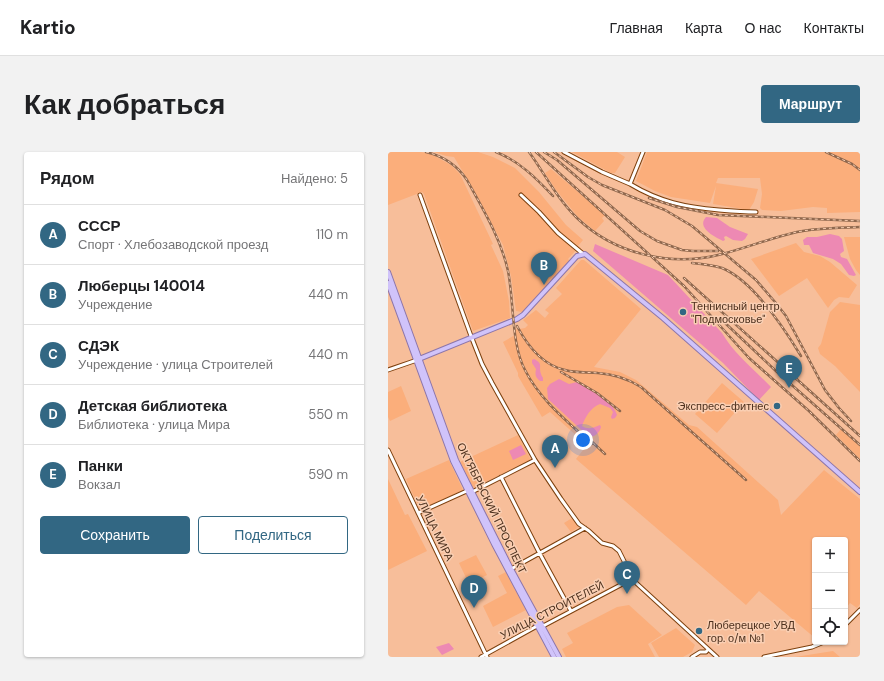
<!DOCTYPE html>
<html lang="ru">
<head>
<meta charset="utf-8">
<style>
	:root { --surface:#fff; --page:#f2f2f2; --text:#202124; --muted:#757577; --line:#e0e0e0; --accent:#326783 }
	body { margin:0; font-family:"DM Sans",sans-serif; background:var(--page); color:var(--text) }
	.controls { position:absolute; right:12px; bottom:12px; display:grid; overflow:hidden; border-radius:4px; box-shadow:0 1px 3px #0004 }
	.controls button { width:36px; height:36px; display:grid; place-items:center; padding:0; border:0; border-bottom:1px solid var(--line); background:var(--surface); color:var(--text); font:20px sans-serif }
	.you { position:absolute; left:195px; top:288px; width:14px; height:14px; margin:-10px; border:3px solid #fff; border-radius:50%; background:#1a73e8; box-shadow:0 0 0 6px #1a73e833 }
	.badge { display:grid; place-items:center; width:26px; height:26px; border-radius:50%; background:var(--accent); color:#fff; font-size:13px; font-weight:700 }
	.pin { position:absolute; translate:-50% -33px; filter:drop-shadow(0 1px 2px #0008) }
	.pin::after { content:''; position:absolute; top:21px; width:14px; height:12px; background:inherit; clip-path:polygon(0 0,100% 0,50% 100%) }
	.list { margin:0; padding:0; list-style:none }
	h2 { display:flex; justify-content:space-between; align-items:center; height:52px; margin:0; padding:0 16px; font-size:17px }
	h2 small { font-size:13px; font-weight:400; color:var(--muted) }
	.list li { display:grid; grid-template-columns:26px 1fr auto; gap:12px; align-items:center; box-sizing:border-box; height:60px; padding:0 16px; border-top:1px solid var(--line) }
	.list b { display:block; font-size:15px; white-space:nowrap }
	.list p { margin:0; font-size:13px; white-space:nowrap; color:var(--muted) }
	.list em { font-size:13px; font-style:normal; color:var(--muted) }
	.actions { display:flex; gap:8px; padding:12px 16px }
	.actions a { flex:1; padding:9px 0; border:1px solid var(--accent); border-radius:4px; text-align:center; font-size:14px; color:var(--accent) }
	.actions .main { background:var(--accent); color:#fff }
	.icon { flex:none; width:22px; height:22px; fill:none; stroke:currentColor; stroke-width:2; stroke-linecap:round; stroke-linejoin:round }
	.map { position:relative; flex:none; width:472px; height:505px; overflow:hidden; border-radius:4px }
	header { display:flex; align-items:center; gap:24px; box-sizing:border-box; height:56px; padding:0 20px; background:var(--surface); border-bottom:1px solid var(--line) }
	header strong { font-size:19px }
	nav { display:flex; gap:22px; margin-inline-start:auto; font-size:14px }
	.intro { display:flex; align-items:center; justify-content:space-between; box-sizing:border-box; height:96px; padding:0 24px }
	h1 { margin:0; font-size:28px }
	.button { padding:10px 18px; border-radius:4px; background:var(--accent); color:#fff; font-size:14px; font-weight:700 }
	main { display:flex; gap:24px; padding:0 24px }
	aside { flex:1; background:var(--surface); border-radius:4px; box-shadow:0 1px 3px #0004 }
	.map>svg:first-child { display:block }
	.built { fill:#fbae7b }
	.green { fill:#ed89b3 }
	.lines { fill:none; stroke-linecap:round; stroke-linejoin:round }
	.minor-casing { stroke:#7d400e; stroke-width:5 }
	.major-casing { stroke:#8d76aa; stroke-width:6 }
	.minor { stroke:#fff; stroke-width:3 }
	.major { stroke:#d0c3fa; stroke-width:4 }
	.rail-casing { stroke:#8f684e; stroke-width:2.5 }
	.rail { stroke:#facfb3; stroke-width:1; stroke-dasharray:3; stroke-linecap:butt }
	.poi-dot { fill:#326783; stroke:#facfb3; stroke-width:1.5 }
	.labels { text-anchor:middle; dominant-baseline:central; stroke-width:3; stroke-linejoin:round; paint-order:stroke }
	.poi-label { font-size:11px; fill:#4d311e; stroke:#facfb3; text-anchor:start }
	.street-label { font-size:11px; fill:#4d311e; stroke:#facfb3 }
</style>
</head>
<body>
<header>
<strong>Kartio</strong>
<nav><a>Главная</a><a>Карта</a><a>О нас</a><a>Контакты</a></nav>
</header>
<div class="intro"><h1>Как добраться</h1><a class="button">Маршрут</a></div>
<main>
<aside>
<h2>Рядом<small>Найдено: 5</small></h2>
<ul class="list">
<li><span class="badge">A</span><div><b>СССР</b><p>Спорт · Хлебозаводской проезд</p></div><em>110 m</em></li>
<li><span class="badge">B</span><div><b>Люберцы 140014</b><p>Учреждение</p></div><em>440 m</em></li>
<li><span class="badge">C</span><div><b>СДЭК</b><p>Учреждение · улица Строителей</p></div><em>440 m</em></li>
<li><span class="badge">D</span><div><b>Детская библиотека</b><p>Библиотека · улица Мира</p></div><em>550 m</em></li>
<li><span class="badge">E</span><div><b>Панки</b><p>Вокзал</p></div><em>590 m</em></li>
</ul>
<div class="actions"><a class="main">Сохранить</a><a>Поделиться</a></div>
</aside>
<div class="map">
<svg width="472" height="505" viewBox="0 0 472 505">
	<rect width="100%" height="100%" fill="#f7be9a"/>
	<path class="built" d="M0,0H33L43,2L63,13L72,22L105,92L103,93L115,119L121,149L122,166L85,179L36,42L34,40L0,53Z
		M46,0H90L105,5L127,16L151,40L178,73L195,88L190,94L193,96L192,98L172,80L153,58L134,42L132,45L149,59L169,83L188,98L180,107L182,109L134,160L128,159L123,124L115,93L84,35L66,5L58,4Z
		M184,0H229L237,5L227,21H223Z
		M259,0H472V60L439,61V56L425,55L393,59L374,58L372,56L374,42L372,26H330L328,31L370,37L366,50L361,58L325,52L328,34L322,51L283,45L267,39L248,29Z
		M163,17L217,63L214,66L216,69L207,79L190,65L168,38L157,21Z
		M456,85H472V123L468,118L462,107Z
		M408,91L416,100L432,104L442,110L469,133L461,146L451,145L446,148L440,156L419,126L391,144L363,107Z
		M193,108H196L253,157L206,215L232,220L248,228L301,273L309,275L390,348L393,363L436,318L472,347V452L469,456L462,451L457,457V388H427V486L371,439L358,453L188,307L199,293L162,260L154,265L130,224V221L115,190L127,183L126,178L137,176L140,173L135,168L148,158L157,166L161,161L157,158L174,142L168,136Z
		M452,150L472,153V240L447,214L432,202L430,196L433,192L442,160Z
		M334,231L356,250L329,281L307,262Z
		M13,234L23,259L2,269L0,265V240Z
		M453,277L472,294V307L448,283Z
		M130,283L143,308L85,336L72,310Z
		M61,308L75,338L32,358L18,327Z
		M0,327L17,363L20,362L39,399L0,418Z
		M184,366L191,375L183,380L176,371Z
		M88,403L99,423L81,432L71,411Z
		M118,420L138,458L105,475L95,454L119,441L110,424Z
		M241,453L274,483L260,492L267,505H178L174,497L185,491L179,481L229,455Z
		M288,476L307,493L304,500L295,505H271L263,491Z
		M445,499L452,505H407Z"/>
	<path class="green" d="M318,65L329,66L342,75L360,82L357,87L354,89L345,88L338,84L336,85L337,88L335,89C327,85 308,76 318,65Z
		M442,82L451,84L454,87L456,99L452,102L453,105L459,107L468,123L466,124L461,123L453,112L445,107L425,101L421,93H416L415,88L419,85H429Z
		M207,92L280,123L334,181C346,202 367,218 383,235L371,248L335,211L205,99Z
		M146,207C156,212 150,214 153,222C155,228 155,222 155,229H152C147,225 147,223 148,217L144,211V208Z
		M171,227L181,232L189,230C203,238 224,247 229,263L227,266L224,267L223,265L225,260L222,256L212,252C203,255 197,265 194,274C200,278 205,276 212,273L213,275C212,280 207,285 201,285L160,247L159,236L162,232Z
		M133,293L138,302L125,308L121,299Z
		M61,491L66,497L54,503L48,495Z"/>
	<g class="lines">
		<defs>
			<path id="minor" d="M176,0L214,20L242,32L255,0
				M242,32C272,50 297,55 331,58C343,59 355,60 368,60
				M32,43L83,184L94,212L104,231L147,308L173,347L191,372L201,379L214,391L225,394L231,399L236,409L242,428
				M133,43L151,60L170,81L194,101
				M0,218L29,208
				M0,298L99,505
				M113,325L152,402L183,459
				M84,340L147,308
				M30,361L81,338
				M123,417L197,376
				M242,428L246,429L329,505
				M457,473L472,458
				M93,505L149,474L157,473L242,428
				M304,505L312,500H318L320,497
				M376,505L424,495L436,490"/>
			<path id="major" d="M0,120L68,308L123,417L171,505
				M0,131L65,309L106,392L166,505
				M31,207L129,167L135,163L189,104L197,102L275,166L472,340"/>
		</defs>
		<use href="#minor" class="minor-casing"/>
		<use href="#major" class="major-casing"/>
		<use href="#minor" class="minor"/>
		<use href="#major" class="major"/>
		<defs>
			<path id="rail" d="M38,0C55,4 69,13 79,28C95,57 113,87 120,119C126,148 123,192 137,218C152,248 179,269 204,292
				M108,0C131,9 148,26 165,44
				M141,0C157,22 169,47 189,66C225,101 281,115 330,103C356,97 382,86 409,80C429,76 451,76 472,75
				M148,0L296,134L361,206L421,259L472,309
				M156,0L169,8L252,79L269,89L294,98L305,99H330
				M166,0L200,25L214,33L277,58L304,74L368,128L387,150L398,164L437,238L451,256L463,269
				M438,0L464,12L472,18
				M261,46L289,55L330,63L472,69
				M304,111C314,112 324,113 334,116C364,128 396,176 413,204
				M296,126L472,284
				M336,170L389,220L472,293
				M129,174C139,193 154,213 177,218C188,221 199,220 210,221C226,222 240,227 253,235L358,328
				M173,220L209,241L232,259
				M201,287L217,302"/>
		</defs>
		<use href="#rail" class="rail-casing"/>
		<use href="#rail" class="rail"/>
	</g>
	<g class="poi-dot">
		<circle cx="295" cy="160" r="4"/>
		<circle cx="389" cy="254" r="4"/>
		<circle cx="311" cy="479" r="4"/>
	</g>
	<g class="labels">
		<g class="poi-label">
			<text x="303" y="154">Теннисный центр<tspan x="303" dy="13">"Подмосковье"</tspan></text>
			<text x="381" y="254" text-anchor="end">Экспресс-фитнес</text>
			<text x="319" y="473">Люберецкое УВД<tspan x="319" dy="13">гор. о/м №1</tspan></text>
		</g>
		<g class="street-label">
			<text transform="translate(104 356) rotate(64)">ОКТЯБРЬСКИЙ ПРОСПЕКТ</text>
			<text transform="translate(47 376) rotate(64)">УЛИЦА МИРА</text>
			<text transform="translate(164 458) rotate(-27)">УЛИЦА СТРОИТЕЛЕЙ</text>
		</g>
	</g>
</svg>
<div class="controls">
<button>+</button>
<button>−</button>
<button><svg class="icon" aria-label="locate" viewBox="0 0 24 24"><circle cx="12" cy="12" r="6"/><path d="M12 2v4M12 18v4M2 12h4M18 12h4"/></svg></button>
</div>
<div class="you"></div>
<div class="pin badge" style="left:167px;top:316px">A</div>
<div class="pin badge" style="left:156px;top:133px">B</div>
<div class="pin badge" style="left:239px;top:442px">C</div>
<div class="pin badge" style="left:86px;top:456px">D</div>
<div class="pin badge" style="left:401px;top:236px">E</div>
</div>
</main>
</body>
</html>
